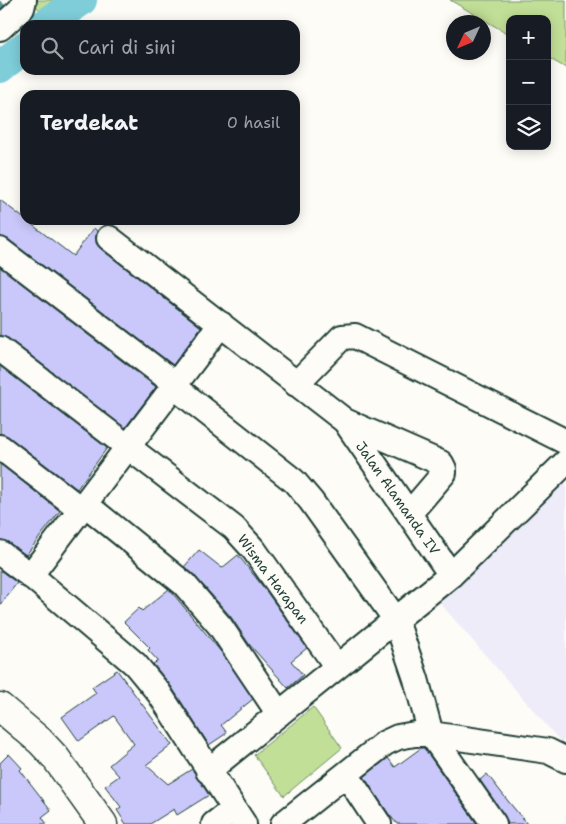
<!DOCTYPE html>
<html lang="id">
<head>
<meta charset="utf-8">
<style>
	:root { --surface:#171b24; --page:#20242c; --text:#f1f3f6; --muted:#9ea1a6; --line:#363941 }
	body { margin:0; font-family:"Shantell Sans",sans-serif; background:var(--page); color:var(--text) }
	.controls { position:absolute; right:15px; top:15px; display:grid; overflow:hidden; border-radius:10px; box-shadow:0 2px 12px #0003 }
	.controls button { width:45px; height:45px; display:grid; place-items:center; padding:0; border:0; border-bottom:1px solid var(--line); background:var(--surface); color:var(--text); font:25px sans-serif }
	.compass { position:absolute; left:446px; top:15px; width:45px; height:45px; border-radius:50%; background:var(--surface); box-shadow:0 2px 12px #0003; rotate:226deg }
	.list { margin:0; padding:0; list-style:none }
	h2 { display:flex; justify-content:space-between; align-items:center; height:65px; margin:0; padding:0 20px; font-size:21px }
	h2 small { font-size:16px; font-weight:400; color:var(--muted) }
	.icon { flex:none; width:28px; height:28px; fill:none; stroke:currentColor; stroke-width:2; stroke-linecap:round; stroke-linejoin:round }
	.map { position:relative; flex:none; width:566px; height:824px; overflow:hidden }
	.search { position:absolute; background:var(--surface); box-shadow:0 2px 12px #0003; left:20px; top:20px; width:280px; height:55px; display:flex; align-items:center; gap:12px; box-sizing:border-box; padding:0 18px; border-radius:15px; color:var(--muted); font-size:19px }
	.panel { position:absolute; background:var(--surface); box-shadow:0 2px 12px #0003; left:20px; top:90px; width:280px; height:135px; border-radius:15px }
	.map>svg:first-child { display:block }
	.built { fill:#eeecf8 }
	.green { fill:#c2df97; stroke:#708e66 }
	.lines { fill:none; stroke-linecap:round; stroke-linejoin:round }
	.stream { stroke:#589397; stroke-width:5.5 }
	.river { stroke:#7ecdd9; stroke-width:32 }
	.building { fill:#cac8fb; stroke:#1f3d34 }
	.minor-casing { stroke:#1f3d34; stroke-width:28 }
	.major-casing { stroke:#1f3d34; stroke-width:31 }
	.minor { stroke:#fdfcf7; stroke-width:24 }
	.major { stroke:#fdfcf7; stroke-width:28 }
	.labels { text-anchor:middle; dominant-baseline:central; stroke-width:4.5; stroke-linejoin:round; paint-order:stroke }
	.street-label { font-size:14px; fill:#1f3d34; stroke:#fdfcf7 }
</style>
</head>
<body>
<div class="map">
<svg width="566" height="824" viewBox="0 0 566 824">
	<rect width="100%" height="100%" fill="#fdfcf7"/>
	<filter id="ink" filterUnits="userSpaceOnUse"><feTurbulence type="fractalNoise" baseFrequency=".02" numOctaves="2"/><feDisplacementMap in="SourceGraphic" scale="10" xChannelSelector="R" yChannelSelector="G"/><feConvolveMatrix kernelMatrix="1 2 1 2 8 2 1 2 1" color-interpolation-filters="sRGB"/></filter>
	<g filter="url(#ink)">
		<path class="built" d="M566,479V741H560L440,603Z"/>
		<path class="green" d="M30,0H95L59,25H54Z
			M450,0H566V68L547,57V19H510V35Z
			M313,707L342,748L284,796L254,755Z"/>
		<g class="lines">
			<path class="stream" d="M0,4L9,13
				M15,20L25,31"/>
			<path class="river" d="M45,25L81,0
				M0,67L25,47"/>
		</g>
		<path class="building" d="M0,200L73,256L94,228L97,231L96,243L101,249L201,327L173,365L8,239L0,237Z
			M0,267L156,387L125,428L8,338L0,336Z
			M0,366L107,448L77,489L8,436L0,434Z
			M0,464L60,511L26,555L8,542L0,540Z
			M199,550L222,568L238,555L264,588L307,648L291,661L303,675L288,688L249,644L231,617L194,575L184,567Z
			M0,570L17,583L0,605Z
			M169,589L222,653L253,699L221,725L227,733L209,745L171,686L153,664L158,661L148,650L150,648L124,622L139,608L142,611Z
			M117,670L172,745L146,765L168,784L192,769L209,795L177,815L174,809L150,824H126L117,810L121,807L105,786L119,776L109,765L134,744L114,716L79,741L62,717L96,693L92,687Z
			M421,748H424L477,824H397L388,813L364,777L388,758L395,767Z
			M9,754L22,768L20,770L51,810L42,817L47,824H0V763Z
			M487,774L508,801L527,824H508L505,816L480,780Z"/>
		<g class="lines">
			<defs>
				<path id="minor" d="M0,28L22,8L24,0
					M109,238L345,421L441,463L444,469V473L409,514
					M0,250L174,383
					M0,349L234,528L254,550L337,667
					M296,384L342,337L355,336L566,442
					M181,392L294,481L311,501L396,620
					M345,421L451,575
					M0,447L79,508
					M90,508L184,584L220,626L279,714
					M0,553L35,579L135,664L159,693L244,824
					M30,576L221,324
					M399,629L416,679L431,734L494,824
					M208,771L451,575L566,462
					M346,774L379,824
					M214,824L234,809
					M283,824L385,743L398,737L415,734H431L548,751L566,760"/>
				<path id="major" d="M0,707L40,741L55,757L103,824"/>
			</defs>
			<use href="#minor" class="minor-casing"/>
			<use href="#major" class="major-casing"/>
			<use href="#minor" class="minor"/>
			<use href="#major" class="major"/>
		</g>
	</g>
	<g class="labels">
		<g class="street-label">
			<text transform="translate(398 498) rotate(55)">Jalan Alamanda IV</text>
			<text transform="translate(273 579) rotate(53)">Wisma Harapan</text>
		</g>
	</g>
</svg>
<div class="controls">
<button>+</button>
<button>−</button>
<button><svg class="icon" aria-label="layers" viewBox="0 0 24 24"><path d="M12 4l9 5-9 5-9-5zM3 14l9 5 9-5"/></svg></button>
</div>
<svg class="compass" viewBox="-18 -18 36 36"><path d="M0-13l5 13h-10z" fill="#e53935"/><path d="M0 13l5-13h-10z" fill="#9ea1a6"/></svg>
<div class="search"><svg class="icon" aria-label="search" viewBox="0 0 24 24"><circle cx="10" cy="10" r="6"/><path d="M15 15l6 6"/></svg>Cari di sini</div>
<section class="panel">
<h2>Terdekat<small>0 hasil</small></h2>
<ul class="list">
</ul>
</section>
</div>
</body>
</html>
